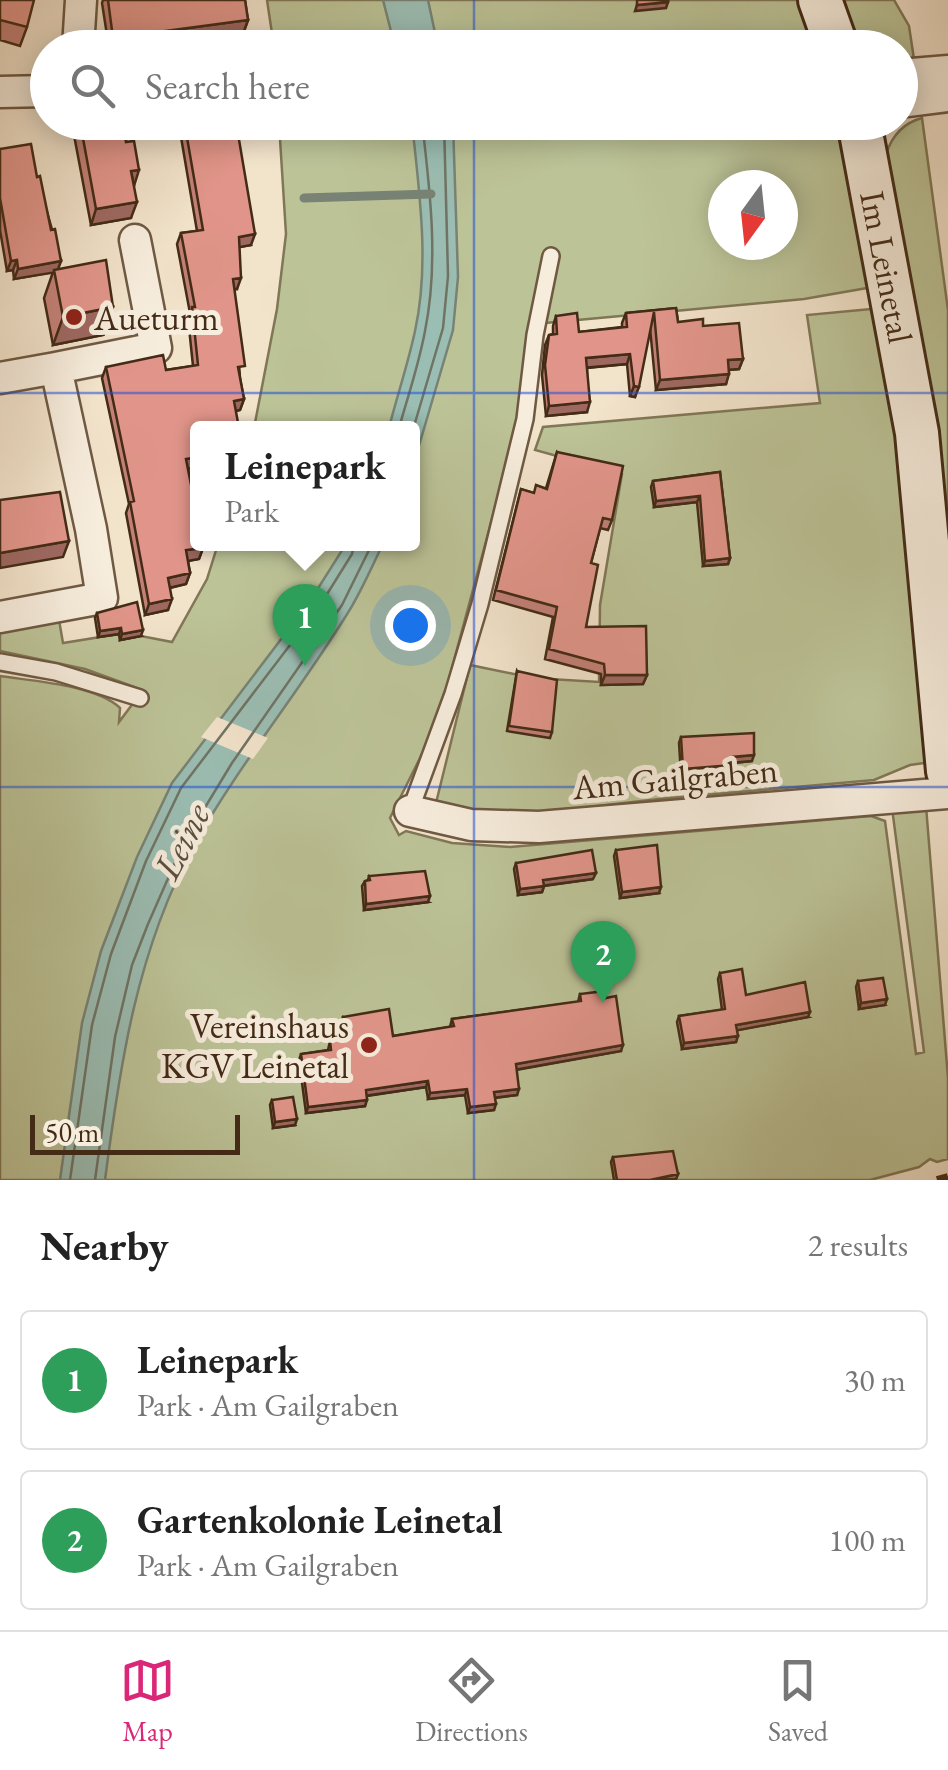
<!DOCTYPE html>
<html lang="en">
<head>
<meta charset="utf-8">
<style>
	:root { --surface:#fff; --page:#f2f2f2; --text:#222; --muted:#767676; --line:#e0e0e0; --accent:#db2777 }
	body { margin:0; font-family:"EB Garamond",serif; background:var(--page); color:var(--text) }
	.compass { position:absolute; left:708px; top:170px; width:90px; height:90px; border-radius:50%; background:var(--surface); box-shadow:0 5px 25px #0003; rotate:195deg }
	.scale { position:absolute; left:30px; bottom:25px; width:210px; box-sizing:border-box; padding-left:10px; border:5px solid #432b16; border-top:0; font-size:28px; line-height:35px; white-space:nowrap; color:#432b16; -webkit-text-stroke:8px #f7eddd; paint-order:stroke }
	.you { position:absolute; left:410px; top:625px; width:35px; height:35px; margin:-25px; border:8px solid #fff; border-radius:50%; background:#1a73e8; box-shadow:0 0 0 15px #1a73e833 }
	.badge { display:grid; place-items:center; width:65px; height:65px; border-radius:50%; background:var(--accent); color:#fff; font-size:32px; font-weight:700 }
	.pin { position:absolute; translate:-50% -82px; filter:drop-shadow(0 2px 5px #0008) }
	.pin::after { content:''; position:absolute; top:52px; width:35px; height:30px; background:inherit; clip-path:polygon(0 0,100% 0,50% 100%) }
	.popup { position:absolute; left:190px; top:421px; width:230px; height:130px; box-sizing:border-box; display:grid; place-content:center; border-radius:10px; background:var(--surface); filter:drop-shadow(0 2px 8px #0005); font-size:32px; white-space:nowrap; color:var(--muted) }
	.popup b { font-size:38px; color:var(--text) }
	.popup::after { content:''; position:absolute; left:50%; top:100%; margin-left:-20px; border:20px solid transparent; border-top-color:var(--surface) }
	.list { margin:0; padding:0; list-style:none }
	h2 { display:flex; justify-content:space-between; align-items:center; height:130px; margin:0; padding:0 40px; font-size:42px }
	h2 small { font-size:32px; font-weight:400; color:var(--muted) }
	.list li { display:grid; grid-template-columns:65px 1fr auto; gap:30px; align-items:center; box-sizing:border-box; height:140px; margin:0 20px 20px; padding:0 20px; border:2px solid var(--line); border-radius:10px }
	.list b { display:block; font-size:38px; white-space:nowrap }
	.list p { margin:0; font-size:32px; white-space:nowrap; color:var(--muted) }
	.list em { font-size:32px; font-style:normal; color:var(--muted) }
	.icon { flex:none; width:55px; height:55px; fill:none; stroke:currentColor; stroke-width:2; stroke-linecap:round; stroke-linejoin:round }
	.map { position:relative; flex:none; width:948px; height:1180px; overflow:hidden }
	.search { position:absolute; background:var(--surface); box-shadow:0 5px 25px #0003; left:30px; right:30px; top:30px; height:110px; display:flex; align-items:center; gap:25px; box-sizing:border-box; padding:0 35px; border-radius:55px; color:var(--muted); font-size:38px }
	.sheet { height:450px; background:var(--surface) }
	nav { display:flex; justify-content:space-around; align-items:center; box-sizing:border-box; height:140px; border-top:2px solid var(--line); background:var(--surface); font-size:28px; color:var(--muted) }
	nav a { display:grid; justify-items:center; gap:5px }
	nav .on { color:var(--accent) }
	.map>svg:first-child { display:block }
	.green { fill:#bcc397; stroke:#807756; stroke-width:2.5; fill-rule:evenodd }
	.water { fill:#9bbeb4; stroke:#788375; stroke-width:2.5 }
	.pier { fill:#f2e3cb }
	.lines { fill:none; stroke-linecap:round; stroke-linejoin:round }
	.shore { stroke:#6f7465; stroke-width:2.5 }
	.stream { stroke:#788375; stroke-width:9 }
	.service-casing { stroke:#6f5943; stroke-width:20 }
	.minor-casing { stroke:#6f5943; stroke-width:35 }
	.secondary-casing { stroke:#432b16; stroke-width:48 }
	.service { stroke:#f7eddd; stroke-width:15 }
	.minor { stroke:#f7eddd; stroke-width:30 }
	.secondary { stroke:#f7eddd; stroke-width:42 }
	.rail { stroke:#432b16; stroke-width:8; stroke-dasharray:18 18; stroke-linecap:butt }
	.wall { fill:#c28077; stroke:#432b16; stroke-width:2.5 }
	.shaded-wall { fill:#9e6861; stroke:#432b16; stroke-width:2.5 }
	.building { fill:#e1958a; stroke:#432b16; stroke-width:2.5 }
	.grid { fill:none; stroke:#1d4ed8; stroke-width:2.5; stroke-opacity:0.55 }
	.poi-dot { fill:#8f2418; stroke:#f7eddd; stroke-width:4 }
	.labels { text-anchor:middle; dominant-baseline:central; stroke-width:10; stroke-linejoin:round; paint-order:stroke }
	.street-label { font-size:35px; fill:#432b16; stroke:#f7eddd }
	.poi-label { font-size:35px; fill:#432b16; stroke:#f7eddd; text-anchor:start }
	.water-label { font-size:38px; font-style:italic; fill:#59503e; stroke:#f7eddd }
</style>
</head>
<body>
<div class="map">
<svg width="948" height="1180" viewBox="0 0 948 1180">
	<rect width="100%" height="100%" fill="#f2e3cb"/>
	<filter id="stains"><feTurbulence type="fractalNoise" baseFrequency=".002" numOctaves="4"/><feColorMatrix values="0 0 0 0 .2 0 0 0 0 .09 0 0 0 0 .02 0 0 0 .5 -.17"/></filter>
	<radialGradient id="worn" r=".72"><stop offset=".6" stop-color="#630" stop-opacity="0"/><stop offset="1" stop-color="#630" stop-opacity=".3"/></radialGradient>
	<path class="green" d="M267,0H798L814,47H274Z
		M835,0H894L909,26L914,59L901,60L900,48L864,47L852,37Z
		M922,118L948,310V582L886,154C892,136 903,123 922,118Z
		M279,123H836L875,281L867,288L804,299L545,323L527,333L520,415L446,690L430,738L390,818L399,835L406,831L452,843L510,847L871,816L885,821L916,1054L924,1052L892,808L926,806L948,1078V1159L937,1162L930,1159L919,1167L870,1180H0V676C32,681 96,685 120,708L119,722L143,690L85,669L0,651V631L59,620L63,643L119,634L120,640L141,636L172,642L207,579L218,544H412V428H254L277,309L286,234ZM723,185H783V245H723Z
		M871,309L881,311L892,381L932,762L910,765L874,780L659,799L492,818L436,803L470,665L533,678L599,682L600,605L622,474L535,450L543,427L820,403L807,315Z"/>
	<path class="water" d="M383,0H428L438,47H395Z
		M412,123H453L458,277L453,330L413,466L412,428H389C397,396 408,364 415,331C430,264 419,190 412,123Z
		M346,544H383C372,566 362,590 349,611C300,691 240,763 194,845C137,950 120,1064 105,1180H60L82,1023L101,951L137,857L172,783L310,601Z"/>
	<path class="pier" d="M217,717L268,738L253,759L201,737Z"/>
	<g class="lines">
		<path class="shore" d="M399,428C408,396 419,364 425,331C439,263 430,190 422,122
			M412,433L443,328L448,276L444,122
			M70,1180L92,1025L111,954L146,861L181,788L319,607L352,554L354,544
			M95,1180L115,1037L132,965L148,924L184,842L232,763L342,605L372,544"/>
		<path class="stream" d="M304,198L431,194"/>
		<defs>
			<path id="service" d="M0,662L56,672L140,698
				M410,811L453,694L480,604L525,419L535,335L551,256"/>
			<path id="minor" d="M78,48L81,0
				M900,75L948,71
				M0,92L48,91
				M900,102L948,96
				M56,368L156,348L135,240
				M0,378L56,368L91,529L102,598L0,617
				M410,811L471,825L539,827L948,793"/>
			<path id="secondary" d="M820,0L837,48
				M859,122L917,433L948,771"/>
		</defs>
		<use href="#service" class="service-casing"/>
		<use href="#minor" class="minor-casing"/>
		<use href="#secondary" class="secondary-casing"/>
		<use href="#service" class="service"/>
		<use href="#minor" class="minor"/>
		<use href="#secondary" class="secondary"/>
		<path class="rail" d="M937,1180L948,1177"/>
	</g>
	<path class="wall" d="M0,0L27,27L20,46L0,40Z
		M103,0H245L248,20L244,31L124,48H109L102,3Z
		M79,122H123L134,185L131,218L91,225L74,135Z
		M185,126L251,245L239,247L237,289H234L240,378L244,399L240,410L236,411L188,469L203,548L199,559L188,561L190,573L186,584L170,588L168,610L145,615L126,513L129,504L102,378L106,367L166,370L193,366L188,318L190,313L177,244L181,233L197,231L181,137Z
		M0,149L37,177L61,261L57,269L103,335L53,345L44,298L53,272L14,279L13,270L7,271L0,230Z
		M676,308L678,322L703,326L743,359L739,369L729,370L726,384L656,390L650,328L635,397L630,396L627,364L587,368V412L546,416L542,375L545,345L549,335L553,334V326L556,316L579,332L622,327V323L626,313Z
		M557,452L612,520L608,530L600,528L591,563L586,627L647,675L643,684L601,685V674L545,659L553,617L493,600L521,489L533,493L546,488Z
		M720,472L730,558L728,564L703,566L697,502L654,507L651,487L653,481Z
		M97,613L141,636L120,640L119,634L98,637L95,618Z
		M517,671L552,732L550,738L507,731Z
		M681,737L752,761L733,763L731,771L681,775L679,743Z
		M616,850L659,893L620,898L614,856Z
		M516,863L593,879L544,886L542,892L518,895L514,869Z
		M369,876L428,902L364,910L362,886L365,881L368,880Z
		M720,973L746,995L808,1017L737,1030L736,1042L682,1049L677,1022L679,1016L722,1010L718,979Z
		M858,981L885,1005L859,1009L856,987Z
		M580,994L606,998L621,1051L516,1070L517,1095L495,1098L494,1110L468,1113L465,1095L428,1099L426,1087L367,1096L365,1106L306,1113L299,1060L301,1054L328,1050L330,1041L344,1038L341,1023L343,1017L393,1036L450,1027L452,1019L578,1002Z
		M272,1100L295,1125L273,1128L270,1105Z
		M613,1157L678,1174L676,1179L673,1180H614L611,1162Z"/>
	<path class="shaded-wall" d="M668,2L666,8L635,11L637,5Z
		M248,20L244,31L124,48H110L113,38Z
		M139,170L134,186L131,171Z
		M137,202L131,218L91,225L96,209Z
		M255,234L251,245L235,248L239,237Z
		M17,260L13,270L7,271L11,261Z
		M61,261L57,272L14,279L18,269Z
		M241,278L237,289L229,290L233,279Z
		M113,307L103,335L53,345L63,317Z
		M630,354L627,364L582,368L586,358Z
		M743,359L739,369L725,370L728,360Z
		M729,374L726,384L656,390L660,380Z
		M634,386L639,387L635,397L630,396Z
		M244,399L240,410L230,412L234,401Z
		M590,402L587,412L546,416L549,406Z
		M198,457V467L182,470L186,459Z
		M700,496L697,502L654,507L656,501Z
		M69,541L63,557L0,568V553Z
		M203,548L199,559L182,562L186,550Z
		M730,558L728,564L703,566L705,561Z
		M190,573L186,584L164,589L168,578Z
		M172,599L168,610L145,615L149,604Z
		M121,628L119,634L98,637L100,631Z
		M143,630L141,636L120,640L122,634Z
		M605,675H647L643,684L601,685Z
		M754,755L752,761L730,763L732,757Z
		M733,765L731,771L681,775L683,769Z
		M596,873L593,879L541,886L543,880Z
		M544,886L542,892L518,895L520,889Z
		M661,887L659,893L620,898L622,892Z
		M430,896L428,902L364,910L366,904Z
		M887,999L885,1005L859,1009L861,1003Z
		M810,1012L808,1017L734,1031L736,1025Z
		M738,1036L736,1042L682,1049L684,1043Z
		M623,1045L621,1051L514,1070L516,1064Z
		M428,1081L426,1087L364,1096L366,1090Z
		M467,1089L465,1095L428,1099L430,1093Z
		M519,1089L517,1095L492,1098L494,1092Z
		M367,1100L365,1106L306,1113L308,1107Z
		M496,1104L494,1110L468,1113L470,1107Z
		M297,1119L295,1125L273,1128L275,1122Z
		M678,1174L676,1179L650,1180Z"/>
	<path class="building" d="M0,0H34L27,27L0,20Z
		M108,0H245L248,20L113,38Z
		M637,0H668V2L637,5Z
		M80,122H123L126,142L134,141L139,170L131,171L137,202L96,209Z
		M205,122H236L255,234L239,237L241,278L233,279L245,366L238,367L244,399L234,401L239,428H198V457L186,459L198,520V544H202L203,548L186,550L190,573L168,578L172,599L149,604L130,502L134,501L106,367L163,355L166,370L198,365L192,307H195L181,233L203,230L185,126Z
		M31,144L37,177L40,176L51,230L55,229L61,261L18,269L17,260L11,261L0,198V149Z
		M106,260L113,307L63,317L54,270Z
		M676,308L678,322L703,319V326L739,323L743,359L728,360L729,374L660,380L654,312L639,387L634,386L630,354L586,358L590,402L549,406L545,365L549,335L557,334L556,316L577,313L579,332L627,327L626,313Z
		M557,452L623,466L612,520L603,518L591,563L598,565L586,627L646,626L647,675H605L604,664L549,649L557,607L496,590L521,489L534,493L536,485L547,489Z
		M720,472L730,558L705,561L700,496L656,501L653,481Z
		M60,492L69,541L0,553V500Z
		M137,602L143,630L122,634L121,628L100,631L97,613Z
		M517,671L557,680L552,732L509,726Z
		M754,733V755L732,757L733,765L683,769L681,737Z
		M657,845L661,887L622,892L616,850Z
		M592,850L596,873L543,880L544,886L520,889L516,863Z
		M425,871L430,896L366,904L365,881L370,880L369,876Z
		M742,969L746,995L805,982L810,1012L736,1025L738,1036L684,1043L679,1016L725,1009L720,973Z
		M883,978L887,999L861,1003L858,981Z
		M605,991L606,998L616,996L623,1045L516,1064L519,1089L494,1092L496,1104L470,1107L467,1089L430,1093L428,1081L366,1090L367,1100L308,1107L301,1054L331,1050L330,1041L347,1038L343,1017L389,1009L393,1036L454,1026L452,1019L581,1001L580,994Z
		M293,1097L297,1119L275,1122L272,1100Z
		M673,1151L678,1174L650,1180H617L613,1157Z"/>
	<path class="grid" d="M474,0V48M474,122V1180M0,393H948M0,787H948"/>
	<g class="poi-dot">
		<circle cx="74" cy="317" r="10"/>
		<circle cx="369" cy="1045" r="10"/>
	</g>
	<g class="labels">
		<g class="street-label">
			<text transform="translate(887 267) rotate(79)">Im Leinetal</text>
			<text transform="translate(675 778) rotate(-5)">Am Gailgraben</text>
		</g>
		<g class="poi-label">
			<text x="94" y="317">Aueturm</text>
			<text x="349" y="1025" text-anchor="end">Vereinshaus<tspan x="349" dy="40">KGV Leinetal</tspan></text>
		</g>
		<g class="water-label">
			<text transform="translate(181 841) rotate(-63)">Leine</text>
		</g>
	</g>
	<rect width="100%" height="100%" filter="url(#stains)"/>
	<rect width="100%" height="100%" fill="url(#worn)"/>
</svg>
<svg class="compass" viewBox="-18 -18 36 36"><path d="M0-13l5 13h-10z" fill="#e53935"/><path d="M0 13l5-13h-10z" fill="#767676"/></svg>
<div class="scale">50 m</div>
<div class="you"></div>
<div class="pin badge" style="left:305px;top:666px;background:#2e9e5b">1</div>
<div class="popup"><b>Leinepark</b>Park</div>
<div class="pin badge" style="left:603px;top:1003px;background:#2e9e5b">2</div>
<div class="search"><svg class="icon" aria-label="search" viewBox="0 0 24 24"><circle cx="10" cy="10" r="6"/><path d="M15 15l6 6"/></svg>Search here</div>
</div>
<section class="sheet">
<h2>Nearby<small>2 results</small></h2>
<ul class="list">
<li><span class="badge" style="background:#2e9e5b">1</span><div><b>Leinepark</b><p>Park · Am Gailgraben</p></div><em>30 m</em></li>
<li><span class="badge" style="background:#2e9e5b">2</span><div><b>Gartenkolonie Leinetal</b><p>Park · Am Gailgraben</p></div><em>100 m</em></li>
</ul>
</section>
<nav>
<a class="on"><svg class="icon" aria-label="map" viewBox="0 0 24 24"><path d="M3 6l6-2 6 2 6-2v14l-6 2-6-2-6 2zM9 4v14M15 6v14"/></svg>Map</a>
<a><svg class="icon" aria-label="directions" viewBox="0 0 24 24"><path d="M12 3l9 9-9 9-9-9zM9 14v-3h6M13 9l2 2-2 2"/></svg>Directions</a>
<a><svg class="icon" aria-label="saved" viewBox="0 0 24 24"><path d="M7 4h10v16l-5-4-5 4z"/></svg>Saved</a>
</nav>
</body>
</html>
